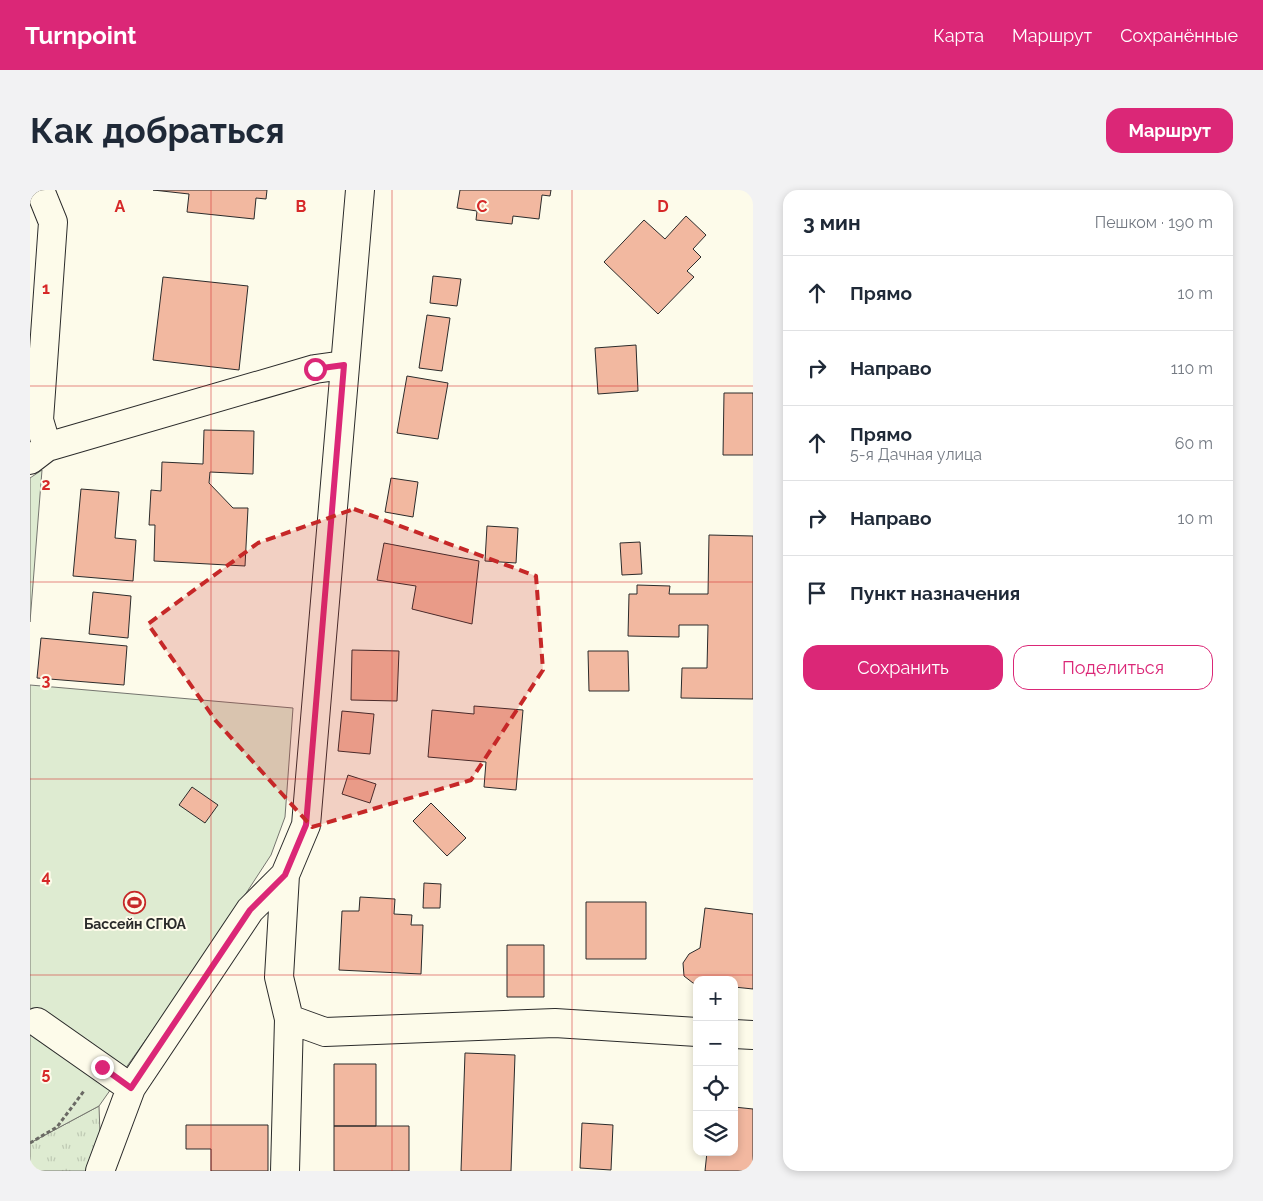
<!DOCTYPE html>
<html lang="ru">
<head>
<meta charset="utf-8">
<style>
	:root { --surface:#fff; --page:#f2f2f3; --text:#1f2937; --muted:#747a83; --line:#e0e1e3; --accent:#db2777 }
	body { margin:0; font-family:Raleway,sans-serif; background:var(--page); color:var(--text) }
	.controls { position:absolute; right:15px; bottom:15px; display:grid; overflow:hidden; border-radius:10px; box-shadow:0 2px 8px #0003 }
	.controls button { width:45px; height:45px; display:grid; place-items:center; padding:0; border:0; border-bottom:1px solid var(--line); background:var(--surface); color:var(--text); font:25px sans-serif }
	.stop { position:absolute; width:15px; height:15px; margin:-11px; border:4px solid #db2777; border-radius:50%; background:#fff }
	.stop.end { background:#db2777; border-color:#fff; box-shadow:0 1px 5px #0008 }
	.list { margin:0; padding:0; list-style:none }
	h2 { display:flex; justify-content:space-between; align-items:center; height:65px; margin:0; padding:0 20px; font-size:21px }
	h2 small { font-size:16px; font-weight:400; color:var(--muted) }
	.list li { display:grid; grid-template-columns:32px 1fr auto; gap:15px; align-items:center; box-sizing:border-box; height:75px; padding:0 20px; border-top:1px solid var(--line) }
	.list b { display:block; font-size:19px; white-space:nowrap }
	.list p { margin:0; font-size:16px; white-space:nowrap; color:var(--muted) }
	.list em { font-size:16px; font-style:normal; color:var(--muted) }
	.actions { display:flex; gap:10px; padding:15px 20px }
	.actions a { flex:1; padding:11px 0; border:1px solid var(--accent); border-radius:15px; text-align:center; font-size:18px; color:var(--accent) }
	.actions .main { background:var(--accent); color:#fff }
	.icon { flex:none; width:28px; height:28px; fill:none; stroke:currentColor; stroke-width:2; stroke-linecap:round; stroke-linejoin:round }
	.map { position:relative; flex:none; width:723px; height:981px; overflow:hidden; border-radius:15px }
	header { display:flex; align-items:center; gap:30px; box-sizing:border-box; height:70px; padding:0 25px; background:var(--accent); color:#fff }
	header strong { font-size:24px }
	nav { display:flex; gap:28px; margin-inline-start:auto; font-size:18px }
	.intro { display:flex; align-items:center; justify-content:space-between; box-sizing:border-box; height:120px; padding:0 30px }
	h1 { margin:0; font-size:35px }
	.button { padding:12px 22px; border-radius:15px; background:var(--accent); color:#fff; font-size:18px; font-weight:700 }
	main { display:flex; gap:30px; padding:0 30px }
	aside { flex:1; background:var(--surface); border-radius:15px; box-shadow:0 2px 8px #0003 }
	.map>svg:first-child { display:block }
	.grass { fill:url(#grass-tufts); stroke:#74746e }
	.pitch { fill:#deebd1; stroke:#74746e }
	.building { fill:#f2b8a0; stroke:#2b2b2b }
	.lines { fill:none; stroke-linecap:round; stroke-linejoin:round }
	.minor-casing { stroke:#2b2b2b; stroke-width:30 }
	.path { stroke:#6a6964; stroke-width:3; stroke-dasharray:4 2.5; stroke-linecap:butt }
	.minor { stroke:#fdfbea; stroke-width:28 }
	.route { stroke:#db2777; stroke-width:6 }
	.marked { fill:#c62828; fill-opacity:0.2; stroke:#c62828; stroke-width:4; stroke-dasharray:10 6; stroke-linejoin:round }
	.grid { fill:none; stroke:#d62828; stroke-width:1; stroke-opacity:0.55 }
	.labels { text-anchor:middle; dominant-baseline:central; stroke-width:4; stroke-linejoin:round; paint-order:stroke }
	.poi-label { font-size:14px; font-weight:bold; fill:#2b2b2b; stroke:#fdfbea }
	.grid-label { font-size:16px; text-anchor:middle; font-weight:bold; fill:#d62828; stroke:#fdfbea; stroke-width:4; stroke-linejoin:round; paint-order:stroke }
</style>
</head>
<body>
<header>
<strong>Turnpoint</strong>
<nav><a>Карта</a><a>Маршрут</a><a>Сохранённые</a></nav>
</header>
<div class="intro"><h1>Как добраться</h1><a class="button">Маршрут</a></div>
<main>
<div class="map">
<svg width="723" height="981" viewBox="0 0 723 981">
	<defs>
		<pattern id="grass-tufts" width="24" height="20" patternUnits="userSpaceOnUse" patternTransform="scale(1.25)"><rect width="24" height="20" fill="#deebd1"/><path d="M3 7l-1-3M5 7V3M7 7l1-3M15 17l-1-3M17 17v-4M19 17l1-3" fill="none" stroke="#bfcab4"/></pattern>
	</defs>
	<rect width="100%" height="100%" fill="#fdfbea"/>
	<path class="grass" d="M69,916L70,944L57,981H0V953Z"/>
	<path class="pitch" d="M12,280L0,432V288Z
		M0,495L263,518L255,627L241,665L179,760L69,916L0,953Z"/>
	<path class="building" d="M123,0H237L236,9L226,8L224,29L157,22L159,4Z
		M430,0H521L520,6L512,5L509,29L483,26L482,34L446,30L447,21L427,18Z
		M656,26L676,45L663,59L671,67L657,81L664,87L628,124L574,72L614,30L635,49Z
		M403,86L431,89L427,116L400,113Z
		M133,87L218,96L209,180L123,170Z
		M397,125L420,128L412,181L389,178Z
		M606,155L608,201L568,204L565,158Z
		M377,186L418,193L408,249L367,243Z
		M694,203H723V265H693Z
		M174,240L224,241L223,284L180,282L179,293L203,318H218L215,376L124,371L125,335H119L121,300L131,301L132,272L173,274Z
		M361,288L388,292L383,327L355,322Z
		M51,299L89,302L85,348L106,350L103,391L43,386Z
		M457,336L488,338L486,373L455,371Z
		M679,345L723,346V509L651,508L652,478H677L678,435H649V447L598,446L599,404H607V395L640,396L639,404H678Z
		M610,352L612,384L592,385L590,353Z
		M354,353L449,371L442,434L382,419L386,396L347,390Z
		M63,402L101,406L98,448L59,444Z
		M11,448L97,456L94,495L7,488Z
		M322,460L369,461L367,511L321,510Z
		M558,461H598L599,501H559Z
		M444,516L493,520L486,600L454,597L456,572L398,567L402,520L444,524Z
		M312,521L344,524L340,564L308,561Z
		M318,585L346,594L340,613L312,604Z
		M162,597L188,615L175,633L149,615Z
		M401,613L436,648L417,666L383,631Z
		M394,693L411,694L410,718H393Z
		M330,707L365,709L364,724L382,725L381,735H393L391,784L309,780L312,721H329Z
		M556,712H616V769H556Z
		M675,718L723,724V799L704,797V790H667V794L663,793L654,786L653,773L659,764L670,758Z
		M477,755H514V807H477Z
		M435,863L485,865L481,981H431Z
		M304,874H346V936H304Z
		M704,917L723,919V981H675L677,962H704Z
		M552,933L583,935L581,980L550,978Z
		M156,935H238V981H181V959H156Z
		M304,936H379V981H304Z"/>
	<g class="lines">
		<defs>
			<path id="minor" d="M10,0L23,32L9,230L17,257
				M0,270L17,257L285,179L314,175
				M259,829L295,842L525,833L667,842
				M7,832L101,898
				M704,844L723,845
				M70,981L101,898L220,720L255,685
				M255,981L259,829L249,787L255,685L276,635L330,0"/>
		</defs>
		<use href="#minor" class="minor-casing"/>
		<path class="path" d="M0,953L27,937L54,901"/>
		<use href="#minor" class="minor"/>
	</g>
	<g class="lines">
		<path class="route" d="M72,877L101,898L220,720L255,685L276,635L314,175L285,179"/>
	</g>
	<path class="marked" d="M324,319L506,386L513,480L441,590L282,637L186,531L118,434L228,353Z"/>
	<path class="grid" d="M181,0V981M362,0V981M542,0V981M0,196H723M0,392H723M0,589H723M0,785H723"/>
	<defs>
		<symbol id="stadium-ring" viewBox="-11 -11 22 22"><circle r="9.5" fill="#fdfbea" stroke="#c62828" stroke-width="1.5"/><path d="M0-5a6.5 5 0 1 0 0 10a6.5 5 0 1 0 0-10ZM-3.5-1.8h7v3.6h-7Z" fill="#c62828"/></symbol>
	</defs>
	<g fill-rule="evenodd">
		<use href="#stadium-ring" x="92" y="700" width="25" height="25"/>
	</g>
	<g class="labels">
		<g class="poi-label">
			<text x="105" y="734">Бассейн СГЮА</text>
		</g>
	</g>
	<g class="grid-label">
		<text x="90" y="22">A</text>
		<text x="271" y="22">B</text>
		<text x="452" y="22">C</text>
		<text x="633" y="22">D</text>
		<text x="16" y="104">1</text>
		<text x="16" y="300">2</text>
		<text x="16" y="496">3</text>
		<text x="16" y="692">4</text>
		<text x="16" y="889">5</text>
	</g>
</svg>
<div class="controls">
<button>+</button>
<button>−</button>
<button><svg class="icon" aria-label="locate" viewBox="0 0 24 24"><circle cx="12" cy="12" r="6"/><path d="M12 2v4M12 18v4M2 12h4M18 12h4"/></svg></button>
<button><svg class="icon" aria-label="layers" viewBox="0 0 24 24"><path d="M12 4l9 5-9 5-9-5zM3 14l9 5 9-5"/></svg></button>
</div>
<div class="stop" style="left:285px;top:179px"></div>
<div class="stop end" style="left:72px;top:877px"></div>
</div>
<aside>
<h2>3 мин<small>Пешком · 190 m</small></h2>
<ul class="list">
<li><svg class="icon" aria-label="ahead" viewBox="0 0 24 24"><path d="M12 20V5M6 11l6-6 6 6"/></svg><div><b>Прямо</b></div><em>10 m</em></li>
<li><svg class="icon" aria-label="right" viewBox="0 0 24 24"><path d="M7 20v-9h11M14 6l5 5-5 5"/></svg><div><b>Направо</b></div><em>110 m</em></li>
<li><svg class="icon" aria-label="ahead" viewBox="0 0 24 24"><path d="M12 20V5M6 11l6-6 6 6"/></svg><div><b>Прямо</b><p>5-я Дачная улица</p></div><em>60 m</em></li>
<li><svg class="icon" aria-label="right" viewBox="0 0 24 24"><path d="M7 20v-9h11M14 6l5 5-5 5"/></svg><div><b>Направо</b></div><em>10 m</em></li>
<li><svg class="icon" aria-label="arrive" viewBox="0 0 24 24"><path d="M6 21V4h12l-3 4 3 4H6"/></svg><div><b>Пункт назначения</b></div></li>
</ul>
<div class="actions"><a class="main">Сохранить</a><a>Поделиться</a></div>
</aside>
</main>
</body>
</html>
